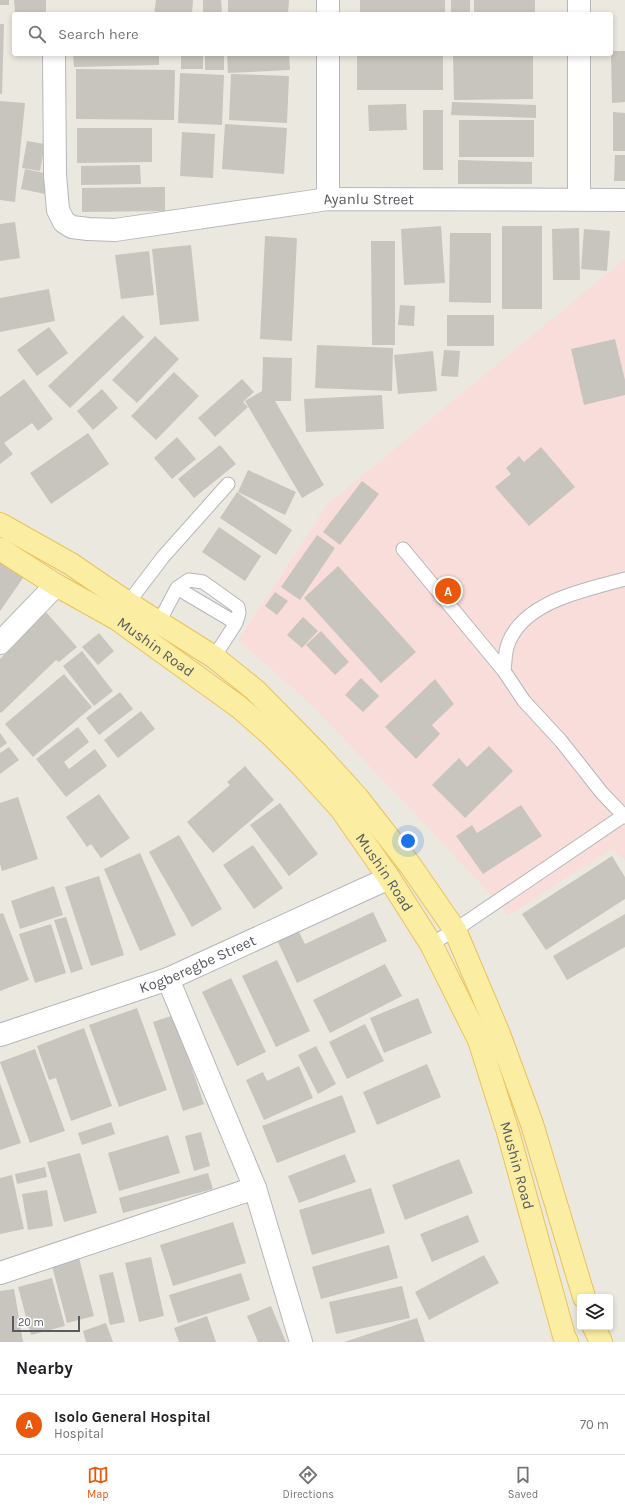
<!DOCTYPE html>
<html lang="en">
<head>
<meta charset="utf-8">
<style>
	:root { --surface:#fff; --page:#f2f2f2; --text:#202124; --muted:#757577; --line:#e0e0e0; --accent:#ea580c }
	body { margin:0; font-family:Karla,sans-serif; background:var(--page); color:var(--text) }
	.controls { position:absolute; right:12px; bottom:12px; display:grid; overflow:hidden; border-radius:4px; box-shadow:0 2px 6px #0003 }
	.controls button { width:36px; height:36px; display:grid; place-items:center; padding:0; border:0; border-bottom:1px solid var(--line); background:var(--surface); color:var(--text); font:20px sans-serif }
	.scale { position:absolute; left:12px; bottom:10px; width:68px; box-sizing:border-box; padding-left:4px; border:2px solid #585b60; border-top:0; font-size:11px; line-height:14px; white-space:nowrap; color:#585b60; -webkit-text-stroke:3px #fff; paint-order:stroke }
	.you { position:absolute; left:408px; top:841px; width:14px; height:14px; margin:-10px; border:3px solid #fff; border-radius:50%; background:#1a73e8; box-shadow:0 0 0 6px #1a73e833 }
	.badge { display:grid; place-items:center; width:26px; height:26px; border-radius:50%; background:var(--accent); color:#fff; font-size:13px; font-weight:700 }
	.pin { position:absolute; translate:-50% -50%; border:2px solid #fff; box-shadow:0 1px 4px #0006 }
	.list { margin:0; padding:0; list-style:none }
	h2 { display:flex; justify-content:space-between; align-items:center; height:52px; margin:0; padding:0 16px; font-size:17px }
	h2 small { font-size:13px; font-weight:400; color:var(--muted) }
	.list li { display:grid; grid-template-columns:26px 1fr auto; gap:12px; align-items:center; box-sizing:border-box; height:60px; padding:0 16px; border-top:1px solid var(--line) }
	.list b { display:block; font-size:15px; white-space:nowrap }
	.list p { margin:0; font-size:13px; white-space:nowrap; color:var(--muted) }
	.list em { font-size:13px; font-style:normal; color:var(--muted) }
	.icon { flex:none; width:22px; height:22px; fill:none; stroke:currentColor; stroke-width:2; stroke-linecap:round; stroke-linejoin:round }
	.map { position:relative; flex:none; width:625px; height:1342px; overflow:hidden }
	.search { position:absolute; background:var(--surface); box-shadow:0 2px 6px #0003; left:12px; right:12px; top:12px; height:44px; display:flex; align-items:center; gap:10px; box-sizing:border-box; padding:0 14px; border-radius:4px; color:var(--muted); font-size:15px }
	.sheet { height:112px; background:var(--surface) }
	nav { display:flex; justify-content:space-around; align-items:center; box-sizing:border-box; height:56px; border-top:1px solid var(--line); background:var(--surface); font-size:11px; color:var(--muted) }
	nav a { display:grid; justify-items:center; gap:2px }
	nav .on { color:var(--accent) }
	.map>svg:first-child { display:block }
	.medical { fill:#f9ddda }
	.building { fill:#c8c5be }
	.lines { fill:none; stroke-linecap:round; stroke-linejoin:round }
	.service-casing { stroke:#b5b7bc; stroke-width:15 }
	.minor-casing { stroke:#b5b7bc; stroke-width:24 }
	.primary-casing { stroke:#ebc258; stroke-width:24 }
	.service { stroke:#fff; stroke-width:13 }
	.minor { stroke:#fff; stroke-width:22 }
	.primary { stroke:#fbeea3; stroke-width:22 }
	.labels { text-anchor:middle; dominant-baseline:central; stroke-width:3.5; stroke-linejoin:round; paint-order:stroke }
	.street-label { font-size:15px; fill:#585b60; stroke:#fff }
</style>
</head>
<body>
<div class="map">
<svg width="625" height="1342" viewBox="0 0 625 1342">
	<rect width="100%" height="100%" fill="#ebe8df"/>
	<path class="medical" d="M625,259V860L611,849L508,916L497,901L312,705L238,640L328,504Z"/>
	<path class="building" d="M0,0H9V5H0Z
		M14,0H46V12L15,13Z
		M156,0H193L192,14H154Z
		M203,0H221L222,14H203Z
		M228,0H289L288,14H228Z
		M360,0H445V14H360Z
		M451,0H470V14H451Z
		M474,0H535V14H474Z
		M0,24H4L2,94H0Z
		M611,51H625V102L612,103Z
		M73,54H159V65L74,67Z
		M181,54H203V69H181Z
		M205,54H224V70H205Z
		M227,54H289L290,70L228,73Z
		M357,54H443V90H357Z
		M453,54H533V99L454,100Z
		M76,69L175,70L174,120L76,119Z
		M180,73L224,75L222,125L178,123Z
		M231,74L289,76L287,123L229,120Z
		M0,101L25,103L15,202L0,200Z
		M452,102L536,105V118L451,115Z
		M406,104L407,130L369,131L368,105Z
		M423,110H443V170H423Z
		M613,112L625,113V151H613Z
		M459,120H534V157H459Z
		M225,124L287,128L284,174L222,169Z
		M77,128H152V162L77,163Z
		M182,132L215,134L213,178L180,176Z
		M27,141L45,144L40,171L22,168Z
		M615,155H625V181H614Z
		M458,160L532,162V184H458Z
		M140,165L141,184L81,185V166Z
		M25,169L49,174L45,194L21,189Z
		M165,187V211L82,212V188Z
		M15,222L20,258L0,261V224Z
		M441,226L445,283L404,285L401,229Z
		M502,226H542V309H502Z
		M579,228L580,280H553L552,229Z
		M584,229L610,231L607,271L581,269Z
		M450,233H491V303L449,302Z
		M265,236L297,238L292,341L260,339Z
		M371,241H395V345H372Z
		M191,245L199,321L160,325L152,249Z
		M149,251L154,295L121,299L115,255Z
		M49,289L55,321L0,332V298Z
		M400,305L415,306L414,326L398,325Z
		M123,315L144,337L70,408L48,386Z
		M447,315H494V346H447Z
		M49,327L68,353L37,376L17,350Z
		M155,336L179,359L137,403L112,380Z
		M615,339L625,380V395L584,405L571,349Z
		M317,345L393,348L392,391L315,388Z
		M444,350L460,351L458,377L441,376Z
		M433,351L437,391L398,394L394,355Z
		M263,357L292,358L291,401H275L324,485L302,498L245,401L262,391Z
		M174,372L199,396L156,440L131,416Z
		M24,379L53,419L38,431L32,423L4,443L13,454L0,464V397Z
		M242,379L254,392L243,402L248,407L215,437L198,418Z
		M102,389L118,408L93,430L77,411Z
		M382,395L384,429L306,432L304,399Z
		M88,433L109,464L51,504L30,473Z
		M177,437L196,459L172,479L154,458Z
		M220,445L236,464L194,498L178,479Z
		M541,447L575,487L529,526L495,487L511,474L506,468L519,456L524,462Z
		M248,470L296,492L285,515L238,492Z
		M362,481L379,494L340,545L323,532Z
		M237,492L292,530L276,555L220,518Z
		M219,527L261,556L245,581L202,552Z
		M317,535L335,548L300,600L281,587Z
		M0,551L28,571L0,611Z
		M338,566L416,652L381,683L304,598Z
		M275,592L288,601L277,615L265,606Z
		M45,611L77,647L59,662L56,660L1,713L0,712V659Z
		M303,617L318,631L302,648L287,635Z
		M321,631L349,662L335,675L306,645Z
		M99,633L114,651L98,665L82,647Z
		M82,651L113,691L94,706L63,666Z
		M64,674L92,707L33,757L5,724Z
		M361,678L379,696L363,712L345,695Z
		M435,679L454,704L432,725L440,734L416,759L385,727Z
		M120,692L133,709L99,735L86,718Z
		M141,711L155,729L118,758L104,740Z
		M78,727L89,742L64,762L69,769L95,749L107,766L66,797L36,759Z
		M0,733L7,743L0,748Z
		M489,746L513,771L465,818L432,785L459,758L467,767Z
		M9,747L19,760L0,774V753Z
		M245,766L274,800L213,853L187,822L230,785L227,782Z
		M99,794L130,838L101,858L91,844L87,847L66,817Z
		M18,797L38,859L2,871L0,864V803Z
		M280,803L318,854L289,876L250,825Z
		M521,805L542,836L483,874L456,836L472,825L477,833Z
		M179,835L222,909L192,927L149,852Z
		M253,845L283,888L254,909L223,865Z
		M140,853L176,935L140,951L104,869Z
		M612,856L625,877V899L546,950L522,914Z
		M99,876L124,955L91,966L65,887Z
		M54,886L63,915L20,929L11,901Z
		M373,912L387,941L297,983L277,940L298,930L305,944Z
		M3,913L29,980L0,991V914Z
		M625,914V947L567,980L553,956Z
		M66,917L83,969L71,973L54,920Z
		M51,924L66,973L35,983L19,934Z
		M277,960L310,1031L276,1047L242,976Z
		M385,964L402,996L330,1033L313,1000Z
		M231,978L266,1052L237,1066L202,992Z
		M418,998L432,1033L384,1053L370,1018Z
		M137,1008L167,1090L119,1107L89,1025Z
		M174,1015L204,1104L183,1111L153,1022Z
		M365,1024L384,1061L347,1079L329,1042Z
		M84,1028L112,1106L71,1121L56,1078L49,1080L37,1046Z
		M316,1046L336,1084L318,1094L298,1055Z
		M35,1049L65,1131L30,1143L0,1062Z
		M427,1064L441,1097L377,1125L363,1092Z
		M299,1066L313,1098L264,1120L246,1080L263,1072L267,1081Z
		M0,1083L21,1143L0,1150Z
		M342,1095L356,1132L277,1163L262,1126Z
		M111,1122L115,1134L82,1145L78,1133Z
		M201,1132L210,1166L194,1171L185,1136Z
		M168,1135L180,1173L119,1191L108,1153Z
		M80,1153L97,1213L64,1222L47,1162Z
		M345,1154L356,1182L299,1203L288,1176Z
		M459,1159L473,1193L405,1220L392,1185Z
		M45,1167L47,1177L17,1184L15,1174Z
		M208,1173L213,1189L123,1213L119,1198Z
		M12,1175L24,1229L0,1234V1178Z
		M371,1188L385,1233L312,1255L299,1210Z
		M47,1190L53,1226L28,1230L22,1194Z
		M468,1215L479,1242L432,1262L420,1234Z
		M233,1222L246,1263L173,1286L160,1245Z
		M389,1245L398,1278L321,1299L312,1267Z
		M484,1255L499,1283L429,1320L415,1292Z
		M151,1257L164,1316L139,1322L125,1263Z
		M79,1258L94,1316L67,1323L52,1266Z
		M113,1272L125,1322L110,1325L99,1275Z
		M241,1273L250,1300L178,1323L169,1295Z
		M52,1278L65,1326L31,1335L18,1287Z
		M402,1286L410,1318L336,1334L329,1302Z
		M14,1289L23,1342H0V1291Z
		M271,1306L286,1342H258L247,1316Z
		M207,1316L216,1342H179L174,1328Z
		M417,1318L425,1342H344Z
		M106,1323L113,1342H86L83,1331Z"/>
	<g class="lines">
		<defs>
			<path id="service" d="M403,549L504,671
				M625,579C586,590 521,601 507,647C505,655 505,663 504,671L524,701L561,741L602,793L625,817
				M177,588L236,623
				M128,603L163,557L228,484
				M159,622L177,588L189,580L203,582L238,607L239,613L236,623L214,657
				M431,944L455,930L623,816"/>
			<g id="minor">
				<path d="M328,14V0"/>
				<path d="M579,14V0"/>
				<path id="s1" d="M54,54L55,175L58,210L64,222L72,227L88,229L115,230L328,199L625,200"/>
				<path d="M328,199V54"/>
				<path d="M579,199V54"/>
				<path d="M0,643L56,585"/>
				<path d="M168,979L255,1188L301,1342"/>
				<path id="s2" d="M0,1035L168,979L389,878"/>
				<path d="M0,1273L255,1188"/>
			</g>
			<g id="primary">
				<path d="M0,524L71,564L128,603L214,657L255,690L317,753L357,797L410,865L455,930L499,1034L532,1124L584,1297"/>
				<path id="s3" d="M0,549L56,585L117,619L239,707L271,735L302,766L341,809L389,878L431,944L479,1040L508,1132L564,1336L567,1342"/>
				<path d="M594,1327L601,1342"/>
			</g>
		</defs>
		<use href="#service" class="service-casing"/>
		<use href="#minor" class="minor-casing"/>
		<use href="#primary" class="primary-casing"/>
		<use href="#service" class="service"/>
		<use href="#minor" class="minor"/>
		<use href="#primary" class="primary"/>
	</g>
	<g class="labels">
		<g class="street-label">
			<text stroke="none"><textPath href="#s1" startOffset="478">Ayanlu Street</textPath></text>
			<text stroke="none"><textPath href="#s3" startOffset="184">Mushin Road</textPath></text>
			<text stroke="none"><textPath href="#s3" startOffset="508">Mushin Road</textPath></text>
			<text stroke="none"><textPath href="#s2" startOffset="210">Kogberegbe Street</textPath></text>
			<text stroke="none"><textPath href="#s3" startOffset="832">Mushin Road</textPath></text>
		</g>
	</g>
</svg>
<div class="controls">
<button><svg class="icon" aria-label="layers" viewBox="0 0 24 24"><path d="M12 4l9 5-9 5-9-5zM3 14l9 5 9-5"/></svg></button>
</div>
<div class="scale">20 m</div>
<div class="you"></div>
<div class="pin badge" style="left:448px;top:591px">A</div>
<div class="search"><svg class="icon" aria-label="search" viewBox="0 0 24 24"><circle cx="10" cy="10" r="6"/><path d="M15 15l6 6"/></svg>Search here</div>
</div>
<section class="sheet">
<h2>Nearby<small></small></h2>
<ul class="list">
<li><span class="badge">A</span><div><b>Isolo General Hospital</b><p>Hospital</p></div><em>70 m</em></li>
</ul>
</section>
<nav>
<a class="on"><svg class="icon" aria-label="map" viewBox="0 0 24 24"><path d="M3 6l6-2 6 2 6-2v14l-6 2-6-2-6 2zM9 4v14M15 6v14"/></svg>Map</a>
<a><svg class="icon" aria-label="directions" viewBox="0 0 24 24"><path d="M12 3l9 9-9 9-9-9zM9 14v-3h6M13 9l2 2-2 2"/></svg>Directions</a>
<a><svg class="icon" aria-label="saved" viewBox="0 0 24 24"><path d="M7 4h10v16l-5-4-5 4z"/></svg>Saved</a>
</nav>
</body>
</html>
